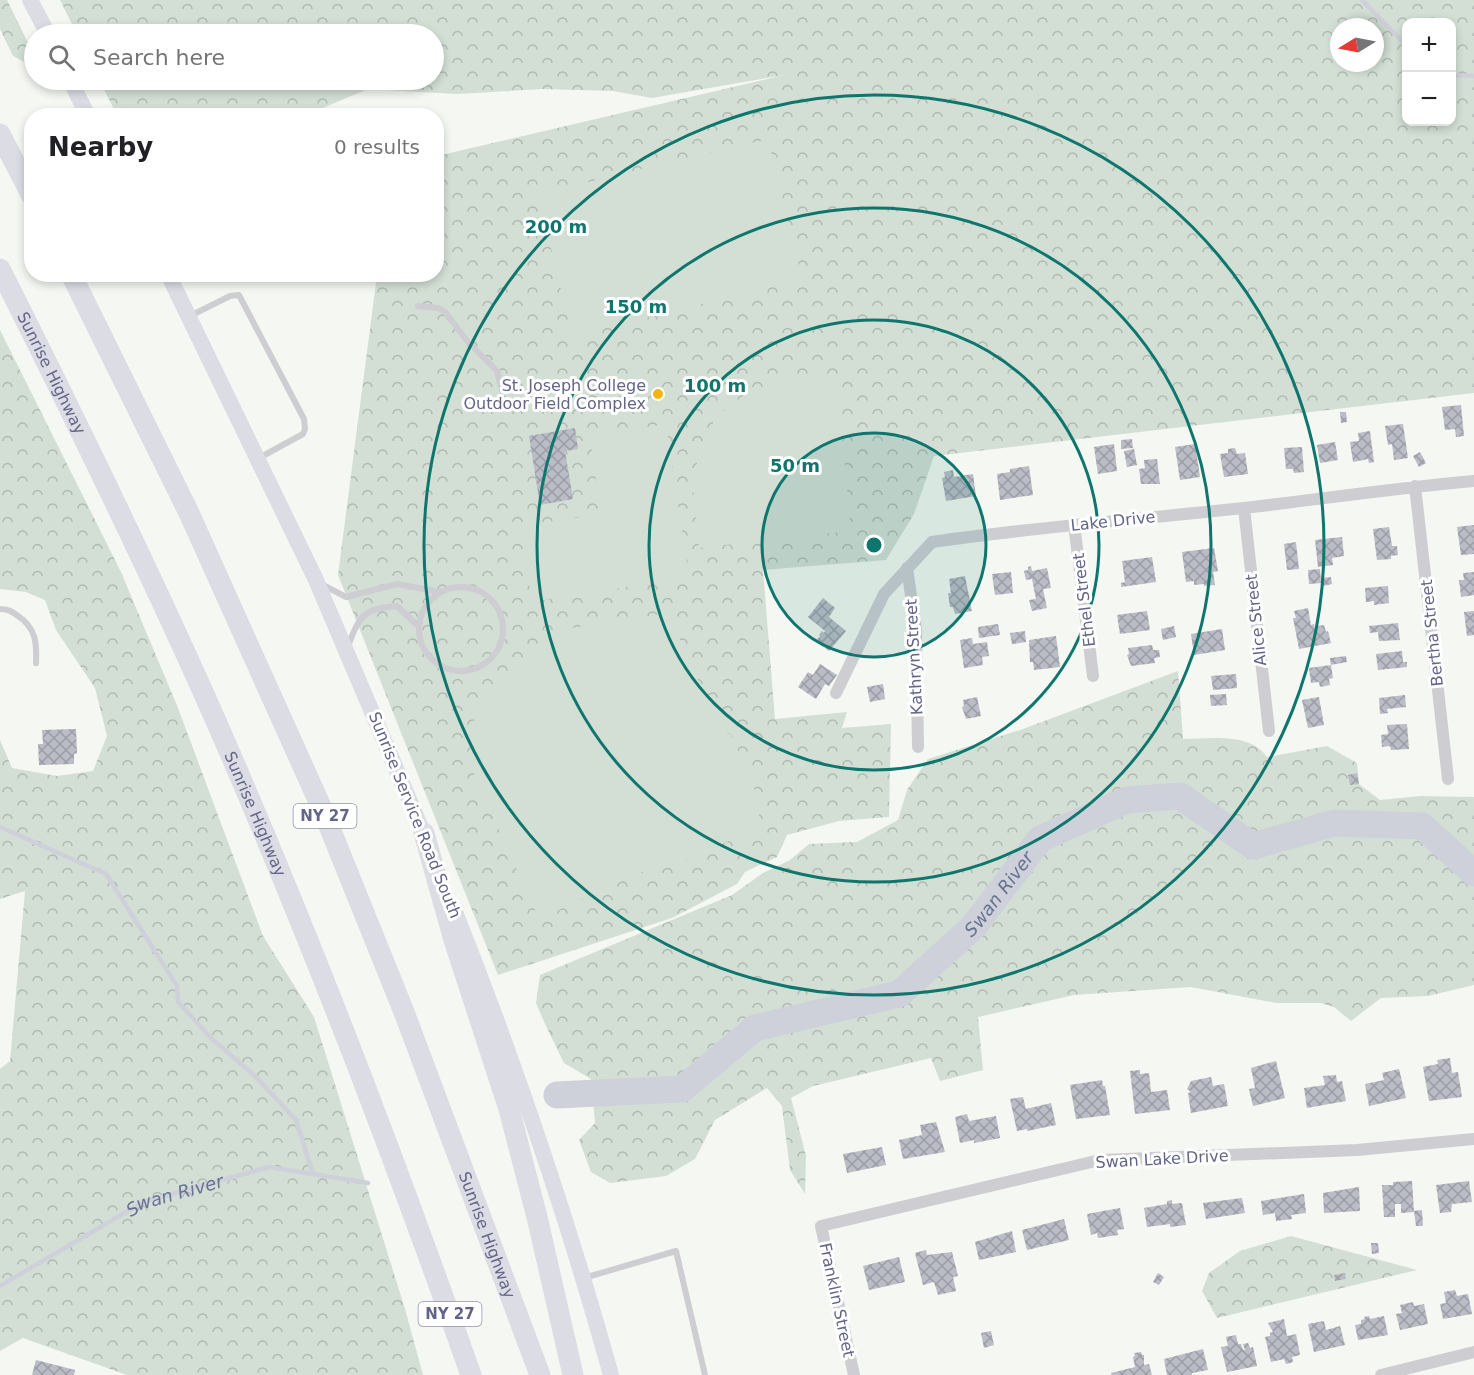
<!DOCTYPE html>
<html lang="en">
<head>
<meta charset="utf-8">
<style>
	:root { --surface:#fff; --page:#f6f6f6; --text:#202124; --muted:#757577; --line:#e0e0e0 }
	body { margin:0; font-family:"DejaVu Sans",sans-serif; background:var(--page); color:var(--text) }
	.controls { position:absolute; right:18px; top:18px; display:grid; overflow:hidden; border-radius:12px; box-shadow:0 3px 9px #0003 }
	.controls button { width:54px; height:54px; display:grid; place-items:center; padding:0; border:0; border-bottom:2px solid var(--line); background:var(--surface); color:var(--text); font:30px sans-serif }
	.compass { position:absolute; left:1330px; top:18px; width:54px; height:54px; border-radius:50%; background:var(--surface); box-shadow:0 3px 9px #0003; rotate:260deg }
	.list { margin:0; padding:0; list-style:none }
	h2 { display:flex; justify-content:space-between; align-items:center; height:78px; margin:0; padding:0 24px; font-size:26px }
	h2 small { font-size:20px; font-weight:400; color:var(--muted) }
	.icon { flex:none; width:33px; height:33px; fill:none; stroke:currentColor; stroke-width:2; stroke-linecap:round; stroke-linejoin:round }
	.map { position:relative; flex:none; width:1474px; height:1375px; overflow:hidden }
	.search { position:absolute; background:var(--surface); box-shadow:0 3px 9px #0003; left:24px; top:24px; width:420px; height:66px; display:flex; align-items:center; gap:15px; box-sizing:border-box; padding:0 21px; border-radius:33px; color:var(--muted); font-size:22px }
	.panel { position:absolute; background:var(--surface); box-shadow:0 3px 9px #0003; left:24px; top:108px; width:420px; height:174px; border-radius:24px }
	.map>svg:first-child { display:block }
	.forest { fill:url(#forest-crowns); fill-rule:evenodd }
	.garden { fill:#d3dfd4 }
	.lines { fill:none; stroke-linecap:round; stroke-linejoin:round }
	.stream { stroke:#ced1d9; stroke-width:4.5 }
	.river { stroke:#ced1d9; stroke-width:27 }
	.building { fill:url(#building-cross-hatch) }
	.lane { stroke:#cdcdd2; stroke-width:6 }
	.street { stroke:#cdcdd2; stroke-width:12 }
	.secondary { stroke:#dbdce4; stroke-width:16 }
	.highway { stroke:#dbdce4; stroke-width:21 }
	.ring { fill:none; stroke:#0f766e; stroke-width:3 }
	.poi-dot { fill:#f5b314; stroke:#fff; stroke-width:2 }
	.labels { text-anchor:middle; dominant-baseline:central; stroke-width:6; stroke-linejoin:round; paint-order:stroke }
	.shield { fill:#fff; stroke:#9193ab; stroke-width:1.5 }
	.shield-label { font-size:15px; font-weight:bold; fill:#626587 }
	.street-label { font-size:16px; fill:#626587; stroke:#fff }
	.poi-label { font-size:16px; fill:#626587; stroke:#fff; text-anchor:end }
	.water-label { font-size:18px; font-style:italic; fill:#677292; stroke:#fff }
	.centre { fill:#0f766e; stroke:#fff; stroke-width:3 }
	.ring-label { font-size:18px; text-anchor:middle; font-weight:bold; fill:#0f766e; stroke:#fff; stroke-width:6; stroke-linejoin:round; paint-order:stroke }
</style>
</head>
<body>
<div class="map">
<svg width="1474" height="1375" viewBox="0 0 1474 1375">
	<defs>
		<pattern id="forest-crowns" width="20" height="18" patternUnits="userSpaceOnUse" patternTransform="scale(1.5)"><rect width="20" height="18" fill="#d3dfd4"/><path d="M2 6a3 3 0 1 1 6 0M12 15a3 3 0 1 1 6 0" fill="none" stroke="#afb8b2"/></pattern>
		<pattern id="building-cross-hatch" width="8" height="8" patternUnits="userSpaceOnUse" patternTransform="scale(1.5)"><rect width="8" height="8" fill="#babcc6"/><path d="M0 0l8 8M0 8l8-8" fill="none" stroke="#9b9ca6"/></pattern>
	</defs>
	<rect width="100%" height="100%" fill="#f5f7f2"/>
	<path class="forest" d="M0,0H7L34,55V67L13,56L0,29Z
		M60,0H1474V393L934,456L914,514L886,560L763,570L775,719L847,712L842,728L891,724L889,817L839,821L787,835L777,857L745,872L737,884L672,918L498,975L338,575L377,275L436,274L437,156L784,75L652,98L613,91L543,89L457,94L368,89L306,115H117L99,80H434V34H77ZM1406,22H1452V122H1406ZM1339,27H1375V63H1339Z
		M0,330L121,572L178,708L263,936L314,1017L405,1309L423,1375H127L23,1338L0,1351V1069L10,1061L25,891L0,899V740L12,768L57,776L93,771L107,736L95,688L56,630L45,600L26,592L0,589Z
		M1178,671L1183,739C1210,739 1250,732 1267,757L1327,746L1357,763L1359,784L1380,800L1420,796L1474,797V985L1428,996L1381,998L1351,1021L1334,1007L1321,1003H1276L1191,987L1074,995L978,1017L983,1070L940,1081L931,1058L813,1086L791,1098L806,1156L805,1194L790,1170L782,1106L767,1088L715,1120L695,1159L666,1176L610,1183L591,1172L579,1140L595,1123L591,1079L564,1063L545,1024L536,1003L540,975L732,895L763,873L790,860L809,844L857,842L898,820L907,790L928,759L1023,729Z
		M1291,1236L1417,1270L1217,1318L1202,1291L1209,1273L1240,1251Z"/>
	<path class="garden" d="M768,139L802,279L572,336L538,194Z
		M836,376L850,520L840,532L699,548L693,488L699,451L716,417L744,395L776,381Z
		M666,424L689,577L532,602L520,526L601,514L590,436Z
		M668,613L722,732L731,734L762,807L754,830L681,862L673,858L539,919L474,774V711L552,631Z"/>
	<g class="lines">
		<g class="stream">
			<path d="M1362,0L1406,45"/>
			<path d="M1452,75L1474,76"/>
			<path d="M0,827L106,874L177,986L178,1002L211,1038L256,1077L296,1120L313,1174"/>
			<path id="s1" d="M0,1286L143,1202L269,1167L368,1183"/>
		</g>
		<path class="river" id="s2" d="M557,1095L682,1089L755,1028L899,994L974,926L1040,839L1127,800L1180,796L1253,846L1334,823L1422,826L1474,873"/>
	</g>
	<path class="building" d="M1461,405L1464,436L1456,437L1455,429L1445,430L1442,407Z
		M1340,412H1346L1347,422L1341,423Z
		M1403,424L1408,458L1394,460L1392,444L1388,445L1385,426Z
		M575,428L578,449L565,451L573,499L540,505L529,436Z
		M1370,431L1374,462L1369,463L1368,459L1353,462L1350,442L1359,441L1358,433Z
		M1132,439L1133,448L1121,449V440Z
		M1335,442L1338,460L1320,463L1317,445Z
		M1114,444L1117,471L1098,474L1094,447Z
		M1195,444L1200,477L1180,480L1175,447Z
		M1302,447L1304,472L1294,473L1293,469H1286L1284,448Z
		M1235,448L1237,454L1245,453L1248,474L1224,477L1220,454L1228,453V449Z
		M1134,449L1137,465L1127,467L1124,451Z
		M1420,452L1426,463L1419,467L1413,456Z
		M1157,459L1160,484H1141L1139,469L1145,468L1144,460Z
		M1029,466L1033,495L1000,500L997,474L1010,472V469Z
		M953,470L954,477L973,474L976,496L946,501L942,478L945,477L944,472Z
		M1474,525V554L1461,555L1457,527Z
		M1389,527L1392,546H1397L1398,555L1391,556V559L1377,560L1373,529Z
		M1342,537L1344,556L1332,558L1333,565L1318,567L1315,540Z
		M1296,542L1299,569L1287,570L1284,544Z
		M1214,548L1218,571L1213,572L1215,585L1204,586V584L1194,585V581L1186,582L1182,552Z
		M1152,557L1156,582L1121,587V583L1125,582L1122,561Z
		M1031,566L1032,571L1047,568L1051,588L1043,589L1047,608L1032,611L1029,600L1036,599L1032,579L1026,580L1024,571L1028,570V567Z
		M1320,569L1321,583L1309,584L1308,570Z
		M1011,572L1013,593L995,595L992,574Z
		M1474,572V595L1461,597L1459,580H1464L1463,573Z
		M965,576L972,611L955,614L953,607H950L948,593H951L949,579Z
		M1331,577L1332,584L1323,586L1321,578Z
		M1388,586L1389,603L1374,605V601L1366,602L1365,588Z
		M823,598L835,608L829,617L846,631L829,651L816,641L820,636L819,635L822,631L824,633L825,631L808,617Z
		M1308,608L1311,625L1314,624L1315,630H1317V626L1324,625L1326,632L1328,631L1331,643L1299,649L1293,618H1296L1294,611Z
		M1147,611L1150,630L1120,634L1117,615Z
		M1474,611V635L1467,636L1464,612Z
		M1398,623L1400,640L1379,641L1378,632L1370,633L1369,626Z
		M998,624L1000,635L979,638L978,627Z
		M1174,626L1176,637L1163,640L1161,629Z
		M1222,629L1225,650L1194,655L1191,634Z
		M1025,631L1026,642L1012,644L1010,633Z
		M1056,636L1060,667L1034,670L1033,662H1030L1029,640Z
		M972,638L973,644L987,642L989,656L982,657L983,665L964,668L960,640Z
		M1152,645L1153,650H1159L1160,657L1154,658L1155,663L1131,666L1127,655L1129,654L1128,648Z
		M1402,651L1403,662H1407V667L1378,670L1376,654Z
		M1346,656L1347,662L1331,665L1330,658Z
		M820,664L837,675L829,686L825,684L816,699L798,687L808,672L813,675Z
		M1331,665L1333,678L1329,679L1330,685L1320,687L1319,682L1311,683L1309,668Z
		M1236,674L1237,688L1213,690L1211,676Z
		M883,684L885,699L870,702L867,687Z
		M1226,694L1227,705L1211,706L1210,695Z
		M1405,695L1406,707L1387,709L1388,713L1380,714L1379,698Z
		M977,697L981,716L966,719L962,707L964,706L963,700Z
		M1319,697L1324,725L1308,728L1302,700Z
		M1407,724L1409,749L1391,750L1390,746L1382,747L1381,735L1388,734L1387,725Z
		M76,729L77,753L74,754V764L39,765L38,744H43L42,730Z
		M1357,773L1359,784L1350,785L1348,775Z
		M1450,1058L1452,1073L1458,1072L1462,1097L1429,1101L1423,1067L1438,1064L1437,1060Z
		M1276,1061L1285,1098L1253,1106L1249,1089L1255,1088L1251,1068Z
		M1399,1069L1406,1098L1369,1106L1365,1084L1384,1080L1382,1073Z
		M1140,1070V1074L1149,1073L1151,1092L1167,1090L1170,1110L1135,1114L1130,1071Z
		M1336,1075L1337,1082L1342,1081L1346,1101L1307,1108L1304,1088L1325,1085L1323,1076Z
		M1211,1077L1213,1086L1224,1084L1228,1106L1191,1113L1188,1093L1191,1092L1187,1089L1191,1081Z
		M1102,1080L1103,1086H1105L1110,1115L1076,1119L1070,1085Z
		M1023,1097L1026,1109L1051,1103L1056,1125L1027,1131V1129L1017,1131L1010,1099Z
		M967,1114L969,1121L996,1116L1000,1138L974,1143V1140L960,1143L955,1117Z
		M936,1122L945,1152L903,1159L899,1140L922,1135L920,1125Z
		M882,1147L886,1165L847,1173L843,1154Z
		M1412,1181L1414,1212L1401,1213V1204H1395V1217H1384L1382,1185H1393V1182Z
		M1469,1181L1472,1202L1452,1204L1451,1212L1440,1213L1436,1185Z
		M1359,1187L1360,1211L1324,1213L1323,1193Z
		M1304,1194L1306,1213L1291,1215L1292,1219L1276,1221L1275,1213L1263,1215L1261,1201Z
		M1242,1198L1245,1213L1206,1219L1203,1203Z
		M1172,1200V1204L1182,1203L1186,1225L1170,1227V1224L1147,1227L1144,1208L1167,1204V1201Z
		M1120,1208L1124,1229L1117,1230L1118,1235L1098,1238L1097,1233L1091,1235L1087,1214Z
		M1422,1210L1423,1226H1416L1414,1211Z
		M1064,1219L1069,1240L1027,1250L1022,1230Z
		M1012,1231L1016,1252L979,1260L975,1242Z
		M1371,1243H1378L1379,1253L1372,1254Z
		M926,1250L927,1255L952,1252L958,1276L953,1277L956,1291L938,1295L934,1282L923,1285L915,1253Z
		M899,1257L905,1282L869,1290L863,1266Z
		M1158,1273L1164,1277L1159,1285L1153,1282Z
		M1345,1273L1346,1279L1335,1281L1334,1275Z
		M1455,1290L1457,1296L1468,1294L1472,1314L1443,1319L1440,1304L1446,1303L1444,1292Z
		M1413,1302L1414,1306L1424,1304L1428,1324L1400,1330L1396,1314L1402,1313L1400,1305Z
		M1369,1316L1370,1319L1384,1316L1388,1335L1358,1340L1355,1325L1361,1324V1320L1365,1319L1364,1317Z
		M1284,1319L1287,1336L1296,1334L1300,1355L1292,1357L1293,1362L1286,1364L1284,1359L1271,1362L1265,1337L1270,1336V1333L1273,1332L1268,1323Z
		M1324,1321L1326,1330L1340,1326L1345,1345L1314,1352L1308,1324Z
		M991,1331L994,1345L984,1348L981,1333Z
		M1236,1335L1238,1344H1241L1243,1350H1245L1243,1344L1248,1343L1250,1348L1253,1347L1257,1366L1227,1372L1221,1347L1228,1346L1226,1337Z
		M1203,1349L1208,1370L1192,1373V1375H1167L1164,1359Z
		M1141,1352L1142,1355H1144V1365L1149,1364L1152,1375H1112L1111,1373L1135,1367L1133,1357L1135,1356L1134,1353Z
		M36,1360L75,1370L74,1375H32Z"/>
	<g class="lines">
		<path class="lane" d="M418,306L438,308L445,312L468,342L497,371L502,391
			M190,316L230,296L239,295L304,419L305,429L303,434L259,458
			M323,585L346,597L397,584L440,592
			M419 629a42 42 0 1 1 84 0a42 42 0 1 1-84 0Z
			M0,609C8,609 11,611 18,616C36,628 37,643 36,663
			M348,646C360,615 363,609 397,606L418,626
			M584,1278L676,1251L705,1375"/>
		<path class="street" d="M1415,486L1448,779
			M1244,508L1269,731
			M1074,524L1093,676
			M907,568L916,630L918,747
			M836,693L884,594L932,542C1036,527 1140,519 1244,508C1321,499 1397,488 1474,481
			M854,1375L821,1226L1100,1160L1357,1150L1474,1139
			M1381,1375L1474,1352"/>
		<path class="secondary" d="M30,0L48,34
			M70,80L88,116
			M168,274L316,580L428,844
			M453,907C514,1060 567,1216 611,1375"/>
		<g class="highway">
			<path d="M0,134L32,196"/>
			<path id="s3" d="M0,269C79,426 156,583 226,744C316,951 396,1162 471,1375"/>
			<path id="s4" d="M71,274L189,513L323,811L404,1012L540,1375"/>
			<path d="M424,833L454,940L509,1109L537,1217L573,1375"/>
		</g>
	</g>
	<circle cx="874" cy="545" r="112" fill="#0f766e" fill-opacity=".12"/>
	<g class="ring">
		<circle cx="874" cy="545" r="112"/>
		<circle cx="874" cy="545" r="225"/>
		<circle cx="874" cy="545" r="337"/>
		<circle cx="874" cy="545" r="450"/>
	</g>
	<circle class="poi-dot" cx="658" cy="394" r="6"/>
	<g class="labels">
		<g class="shield">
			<rect x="293.5" y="804" width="63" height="24" rx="4.5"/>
			<rect x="418.5" y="1302" width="63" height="24" rx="4.5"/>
		</g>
		<g class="shield-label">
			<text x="325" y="816">NY 27</text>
			<text x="450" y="1314">NY 27</text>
		</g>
		<g class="street-label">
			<text stroke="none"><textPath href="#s3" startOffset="116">Sunrise Highway</textPath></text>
			<text transform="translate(1113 521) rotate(-6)">Lake Drive</text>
			<text transform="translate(1084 600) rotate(-97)">Ethel Street</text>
			<text transform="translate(1256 620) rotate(-96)">Alice Street</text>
			<text transform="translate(1432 633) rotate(-96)">Bertha Street</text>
			<text transform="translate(914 657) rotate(-93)">Kathryn Street</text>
			<text stroke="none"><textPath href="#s3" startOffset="602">Sunrise Highway</textPath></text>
			<text transform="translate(415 815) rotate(68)">Sunrise Service Road South</text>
			<text transform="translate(1162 1159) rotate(-3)">Swan Lake Drive</text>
			<text stroke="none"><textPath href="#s4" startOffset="1048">Sunrise Highway</textPath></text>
			<text transform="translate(837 1300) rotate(78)">Franklin Street</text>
		</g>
		<g class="poi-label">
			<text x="646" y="385">St. Joseph College<tspan x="646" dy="18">Outdoor Field Complex</tspan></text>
		</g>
		<g class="water-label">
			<text stroke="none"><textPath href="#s2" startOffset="510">Swan River</textPath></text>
			<text stroke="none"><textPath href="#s1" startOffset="198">Swan River</textPath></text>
		</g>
	</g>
	<circle cx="874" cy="545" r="9" class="centre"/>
	<g class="ring-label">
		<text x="556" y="233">200 m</text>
		<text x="636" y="313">150 m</text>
		<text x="715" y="392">100 m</text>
		<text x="795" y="472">50 m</text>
	</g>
</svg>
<div class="controls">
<button>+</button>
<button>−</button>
</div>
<svg class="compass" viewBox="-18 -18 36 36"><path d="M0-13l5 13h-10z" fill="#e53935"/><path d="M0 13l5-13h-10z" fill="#757577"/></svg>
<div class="search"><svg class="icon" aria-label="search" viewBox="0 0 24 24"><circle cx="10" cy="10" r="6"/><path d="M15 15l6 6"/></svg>Search here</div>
<section class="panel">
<h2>Nearby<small>0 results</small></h2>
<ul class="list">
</ul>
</section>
</div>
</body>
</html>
